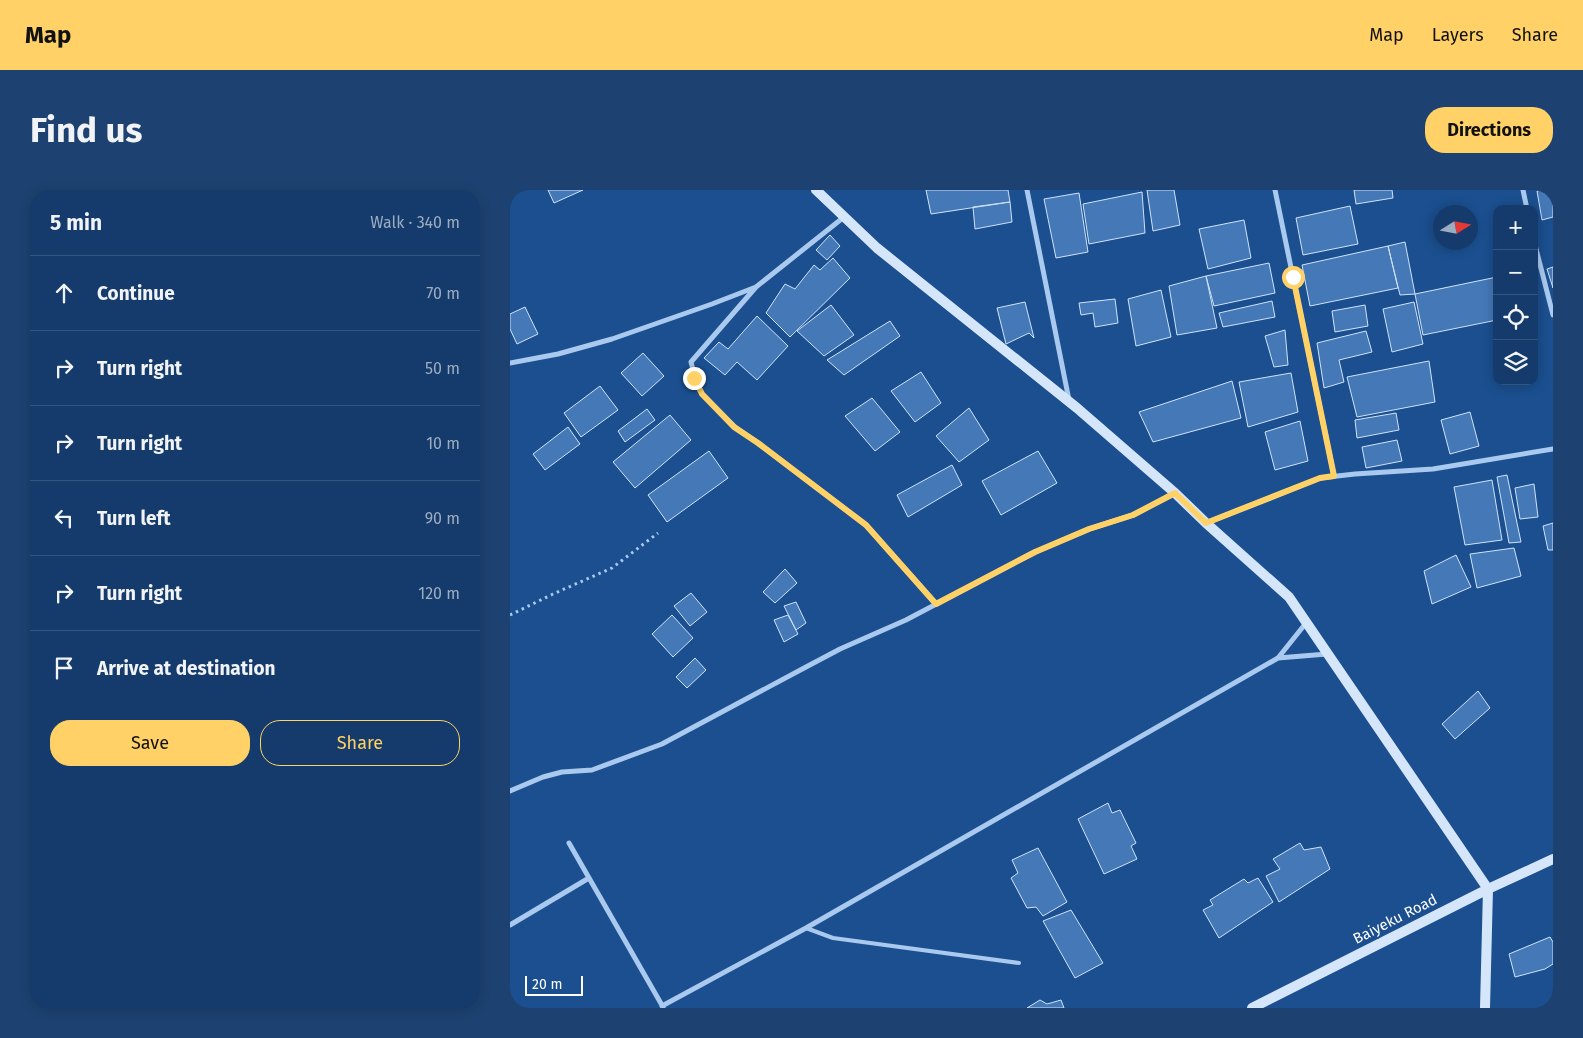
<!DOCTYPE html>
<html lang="en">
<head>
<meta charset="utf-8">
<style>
	:root { --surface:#143b6b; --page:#1d4271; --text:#f1f3f6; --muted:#9dadc1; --line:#33557e; --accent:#ffd166 }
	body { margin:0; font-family:"Fira Sans",sans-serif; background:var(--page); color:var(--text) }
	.controls { position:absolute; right:15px; top:15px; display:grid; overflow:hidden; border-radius:10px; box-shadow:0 2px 12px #0003 }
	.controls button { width:45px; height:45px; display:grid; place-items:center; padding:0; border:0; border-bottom:1px solid var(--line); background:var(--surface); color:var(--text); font:25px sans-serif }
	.compass { position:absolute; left:923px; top:15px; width:45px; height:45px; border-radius:50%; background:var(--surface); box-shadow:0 2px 12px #0003; rotate:79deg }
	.scale { position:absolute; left:15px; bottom:12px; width:58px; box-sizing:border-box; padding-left:5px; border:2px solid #fff; border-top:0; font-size:14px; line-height:18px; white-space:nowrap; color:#fff; -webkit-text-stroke:4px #1b4f8f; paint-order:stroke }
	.stop { position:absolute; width:15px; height:15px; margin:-11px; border:4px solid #ffd166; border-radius:50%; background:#fff }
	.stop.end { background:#ffd166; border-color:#fff; box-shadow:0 1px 5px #0008 }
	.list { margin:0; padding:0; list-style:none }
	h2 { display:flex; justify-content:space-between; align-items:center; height:65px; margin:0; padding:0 20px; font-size:21px }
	h2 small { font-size:16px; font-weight:400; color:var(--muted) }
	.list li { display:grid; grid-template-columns:32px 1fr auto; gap:15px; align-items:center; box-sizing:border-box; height:75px; padding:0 20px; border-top:1px solid var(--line) }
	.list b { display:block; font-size:19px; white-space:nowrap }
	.list em { font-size:16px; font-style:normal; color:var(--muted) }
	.actions { display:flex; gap:10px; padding:15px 20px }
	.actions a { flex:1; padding:11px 0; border:1px solid var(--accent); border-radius:20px; text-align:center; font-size:18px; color:var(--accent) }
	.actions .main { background:var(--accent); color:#111 }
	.icon { flex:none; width:28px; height:28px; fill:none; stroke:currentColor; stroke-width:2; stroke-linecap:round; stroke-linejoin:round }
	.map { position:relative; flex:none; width:1043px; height:818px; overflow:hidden; border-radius:20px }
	header { display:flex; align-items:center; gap:30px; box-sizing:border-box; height:70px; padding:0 25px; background:var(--accent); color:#111 }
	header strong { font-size:24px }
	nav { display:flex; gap:28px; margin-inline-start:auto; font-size:18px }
	.intro { display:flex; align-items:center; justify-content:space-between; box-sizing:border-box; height:120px; padding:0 30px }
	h1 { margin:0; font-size:35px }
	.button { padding:12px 22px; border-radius:20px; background:var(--accent); color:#111; font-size:18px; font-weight:700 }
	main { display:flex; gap:30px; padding:0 30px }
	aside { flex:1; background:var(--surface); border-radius:20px; box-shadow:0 2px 12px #0003 }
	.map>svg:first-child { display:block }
	.building { fill:#4478b7; stroke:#cfe3fa }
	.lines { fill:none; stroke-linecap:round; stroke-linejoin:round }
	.path { stroke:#a9c9ee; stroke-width:3; stroke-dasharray:2.5 4; stroke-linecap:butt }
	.lane { stroke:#a9c9ee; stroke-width:4 }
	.street { stroke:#a9c9ee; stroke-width:5 }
	.secondary { stroke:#d6e6fa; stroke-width:10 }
	.route { stroke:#ffd166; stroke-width:6 }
	.labels { text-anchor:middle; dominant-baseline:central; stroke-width:4; stroke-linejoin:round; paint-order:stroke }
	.street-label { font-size:15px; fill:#fff; stroke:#1b4f8f }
</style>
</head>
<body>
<header>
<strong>Map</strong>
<nav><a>Map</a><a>Layers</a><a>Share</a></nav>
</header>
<div class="intro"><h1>Find us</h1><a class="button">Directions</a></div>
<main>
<aside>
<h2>5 min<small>Walk · 340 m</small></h2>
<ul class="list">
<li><svg class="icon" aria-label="ahead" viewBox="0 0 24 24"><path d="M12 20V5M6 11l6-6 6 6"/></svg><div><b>Continue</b></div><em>70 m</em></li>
<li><svg class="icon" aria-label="right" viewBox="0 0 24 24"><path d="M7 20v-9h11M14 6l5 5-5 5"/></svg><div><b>Turn right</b></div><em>50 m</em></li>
<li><svg class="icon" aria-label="right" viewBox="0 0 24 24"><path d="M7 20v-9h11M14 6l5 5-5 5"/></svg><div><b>Turn right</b></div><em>10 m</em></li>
<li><svg class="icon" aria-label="left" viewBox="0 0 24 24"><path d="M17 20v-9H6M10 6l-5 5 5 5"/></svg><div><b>Turn left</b></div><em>90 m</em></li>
<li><svg class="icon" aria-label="right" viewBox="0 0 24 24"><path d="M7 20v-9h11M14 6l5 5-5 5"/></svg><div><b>Turn right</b></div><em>120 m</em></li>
<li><svg class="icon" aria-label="arrive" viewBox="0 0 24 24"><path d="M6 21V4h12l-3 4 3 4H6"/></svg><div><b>Arrive at destination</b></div></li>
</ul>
<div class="actions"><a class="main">Save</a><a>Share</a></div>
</aside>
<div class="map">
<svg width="1043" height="818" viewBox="0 0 1043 818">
	<rect width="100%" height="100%" fill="#1b4f8f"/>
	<path class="building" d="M38,0H73L44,13Z
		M416,0H498L500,12L421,24Z
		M637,0H664L670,35L643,41Z
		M844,0H882L883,8L846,14Z
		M1032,0H1043V27L1032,30L1027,1Z
		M632,2L635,43L579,54L573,14Z
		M569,3L578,62L546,68L534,9Z
		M500,12L502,32L465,39L463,17Z
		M840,16L848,54L793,65L786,28Z
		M734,30L741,68L698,79L689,39Z
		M320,45L330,56L317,70L306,60Z
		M895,52L905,104L890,105L878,56Z
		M878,56L888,98L800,116L792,75Z
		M323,68L340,88L280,147L256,123L275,94L285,99L304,75L310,80Z
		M759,73L765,103L704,116L696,86Z
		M1043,77V98L1037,79Z
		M696,86L707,138L667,145L659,96Z
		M987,87V130L913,145L905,104Z
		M651,100L661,147L626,156L618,109Z
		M605,109L608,133L585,137L583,123L571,125L569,113Z
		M762,111L765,127L713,137L709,123Z
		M515,112L524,148L519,143L496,154L487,118Z
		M904,112L913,154L882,162L873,119Z
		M321,115L344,145L314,166L287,141Z
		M855,115L858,136L825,142L822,121Z
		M15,117L28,144L7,154L0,139V124Z
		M247,126L278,156L247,190L227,172L215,185L194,168L209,152L218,159Z
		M380,131L390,146L334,185L317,170Z
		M775,140L778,175L764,177L755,146Z
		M856,141L862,162L829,170L834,192L814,198L807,153Z
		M133,163L154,186L132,206L111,183Z
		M919,171L925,212L847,227L837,187Z
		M411,182L431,213L405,232L381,201Z
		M781,183L788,222L738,237L729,192Z
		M722,191L731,228L643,252L629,222Z
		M90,196L108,220L71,247L54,223Z
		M362,208L390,242L365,261L335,226Z
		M459,218L479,250L449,272L426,246Z
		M137,219L145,230L115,252L108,241Z
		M960,222L969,256L940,264L931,230Z
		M886,223L889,240L847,248L845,230Z
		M160,225L181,250L125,298L103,272Z
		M790,231L798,271L765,280L755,242Z
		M58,237L70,254L35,280L23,264Z
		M887,250L892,271L856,278L852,257Z
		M199,261L218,288L157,332L138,305Z
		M528,261L547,293L491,325L472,291Z
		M442,275L452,295L398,327L387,305Z
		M997,285L1011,352L999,353L987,287Z
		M982,290L992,350L955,355L944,297Z
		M1024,294L1028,327L1010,329L1005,298Z
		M1043,333V360H1038L1033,336Z
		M1004,358L1011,386L967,398L960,364Z
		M946,365L961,397L922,414L914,381Z
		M275,379L287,393L265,413L253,402Z
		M181,403L197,422L180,436L164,416Z
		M286,412L296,433L286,440L274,416Z
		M162,425L183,448L163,467L142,444Z
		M278,425L288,444L274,452L264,430Z
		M185,468L196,480L177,498L166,487Z
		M968,501L980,518L945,549L932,534Z
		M598,613L602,623L610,620L626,653L621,656L627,669L594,684L568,629Z
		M790,653L794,660L811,657L820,679L769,712L756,686L770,679L763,669Z
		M528,658L557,712L533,726L526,717L517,718L501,688L508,683L502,670Z
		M748,688L763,712L709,748L693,720L703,715L700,710L734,689L738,693Z
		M561,720L593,773L565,788L533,731Z
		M1040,747L1043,752V774L1035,779L1005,787L999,764Z
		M530,810L537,814L551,810L554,818H517Z"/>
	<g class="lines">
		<path class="path" d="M0,425L43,404L102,378L148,343"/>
		<path class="lane" d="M296,738L323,748L509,773"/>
		<path class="street" d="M517,0L559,210
			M765,0L824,286
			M1013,0L1017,19
			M1024,51L1043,125
			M246,97L181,172L185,188L192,204L225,237L248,253L356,335L426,414
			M0,173L48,164L102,149L202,114L246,97L334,27
			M696,333L810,288L845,284L923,279L1043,259
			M768,468L817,464
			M0,601L33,587L52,582L82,580L152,554L296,477L330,459L396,430L525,362L579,339L623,325L665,303
			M59,653L153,817
			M0,735L79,688
			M152,816L296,738L768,468L796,433"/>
		<path class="secondary" d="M306,0L367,58L567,218L665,303L696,333L779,407L978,699L975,818
			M742,818L978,699L1043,669"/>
	</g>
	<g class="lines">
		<path class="route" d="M184,188L192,204L224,237L248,253L356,335L426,414L525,362L579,339L623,325L665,303L696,333L810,288L824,286L783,87"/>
	</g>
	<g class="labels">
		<g class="street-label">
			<text transform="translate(885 729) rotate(-27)">Baiyeku Road</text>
		</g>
	</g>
</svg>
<div class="controls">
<button>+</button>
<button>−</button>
<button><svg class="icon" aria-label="locate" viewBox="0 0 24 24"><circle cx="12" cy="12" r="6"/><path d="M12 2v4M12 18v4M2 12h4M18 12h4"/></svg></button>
<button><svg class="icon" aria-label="layers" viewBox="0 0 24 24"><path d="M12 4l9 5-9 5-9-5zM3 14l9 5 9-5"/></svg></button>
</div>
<svg class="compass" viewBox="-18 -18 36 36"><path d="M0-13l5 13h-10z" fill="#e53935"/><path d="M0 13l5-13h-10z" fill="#9dadc1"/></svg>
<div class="scale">20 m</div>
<div class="stop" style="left:783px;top:87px"></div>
<div class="stop end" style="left:184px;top:188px"></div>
</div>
</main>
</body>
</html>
